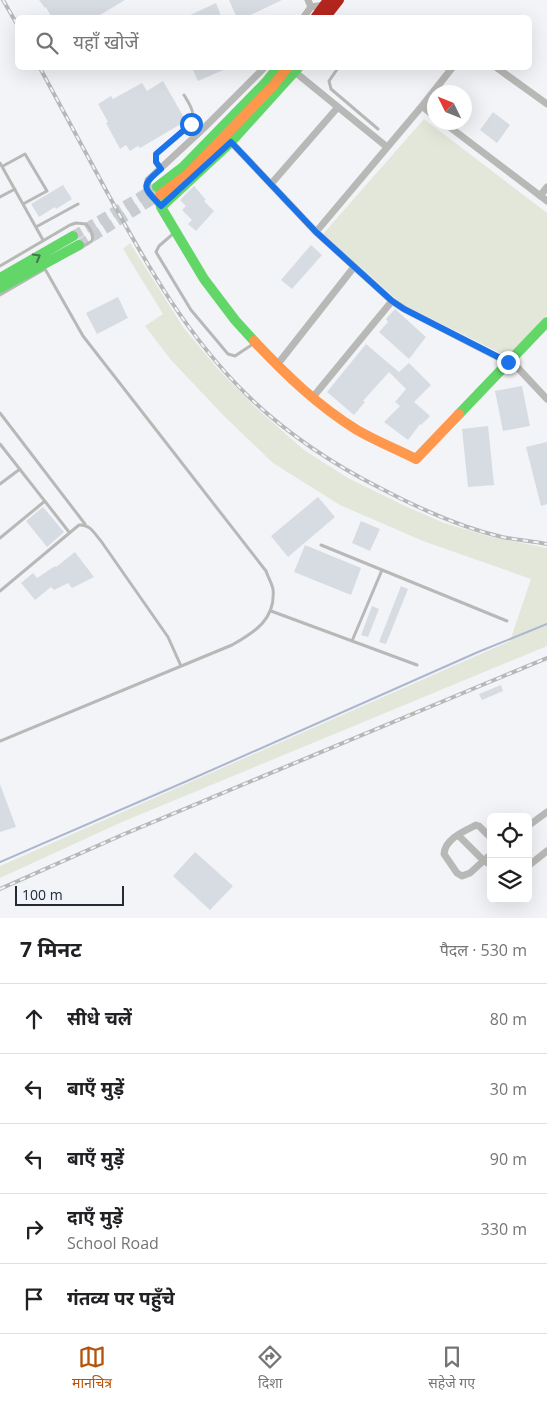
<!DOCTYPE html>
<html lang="hi">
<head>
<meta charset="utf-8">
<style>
	:root { --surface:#fff; --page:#f6f6f6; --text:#202124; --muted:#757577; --line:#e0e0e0; --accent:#b45309 }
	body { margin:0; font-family:"Open Sans","Noto Sans Devanagari",sans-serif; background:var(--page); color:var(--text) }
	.controls { position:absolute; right:15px; bottom:15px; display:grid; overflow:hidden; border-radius:8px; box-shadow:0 5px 20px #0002 }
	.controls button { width:45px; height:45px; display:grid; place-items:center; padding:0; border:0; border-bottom:1px solid var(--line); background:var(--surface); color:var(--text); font:25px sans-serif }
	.compass { position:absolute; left:427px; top:85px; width:45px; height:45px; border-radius:50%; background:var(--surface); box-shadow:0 5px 20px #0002; rotate:313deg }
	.scale { position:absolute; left:15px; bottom:12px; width:109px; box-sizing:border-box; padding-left:5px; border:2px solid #242a36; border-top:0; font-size:14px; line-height:18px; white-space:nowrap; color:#242a36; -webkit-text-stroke:4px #f0f3fa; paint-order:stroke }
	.stop { position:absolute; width:15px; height:15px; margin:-11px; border:4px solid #1a73e8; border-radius:50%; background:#fff }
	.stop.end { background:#1a73e8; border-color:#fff; box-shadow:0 1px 5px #0008 }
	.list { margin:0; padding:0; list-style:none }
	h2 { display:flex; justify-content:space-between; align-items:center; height:65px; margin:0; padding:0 20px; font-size:21px }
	h2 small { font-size:16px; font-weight:400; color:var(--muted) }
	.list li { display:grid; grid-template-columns:32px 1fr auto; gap:15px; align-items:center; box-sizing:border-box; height:70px; padding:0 20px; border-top:1px solid var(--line) }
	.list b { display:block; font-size:19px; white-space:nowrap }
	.list p { margin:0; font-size:16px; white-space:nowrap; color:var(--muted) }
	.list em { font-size:16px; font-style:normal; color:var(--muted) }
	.icon { flex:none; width:28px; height:28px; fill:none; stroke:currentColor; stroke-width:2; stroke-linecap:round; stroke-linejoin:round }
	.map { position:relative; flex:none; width:547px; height:918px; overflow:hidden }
	.search { position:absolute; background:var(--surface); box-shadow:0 5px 20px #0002; left:15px; right:15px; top:15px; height:55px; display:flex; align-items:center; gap:12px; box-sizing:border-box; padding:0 18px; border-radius:8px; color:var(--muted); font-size:19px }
	.sheet { height:415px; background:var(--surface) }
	nav { display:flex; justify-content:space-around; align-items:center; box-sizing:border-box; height:70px; border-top:1px solid var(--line); background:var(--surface); font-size:14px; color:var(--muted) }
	nav a { display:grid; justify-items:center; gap:2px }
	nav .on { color:var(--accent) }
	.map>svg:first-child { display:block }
	.green { fill:#e2e7da }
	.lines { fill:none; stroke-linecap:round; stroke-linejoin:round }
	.stream { stroke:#abb7ce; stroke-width:2 }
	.building { fill:#d7dce2 }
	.secondary-tunnel { stroke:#c9ccd1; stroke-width:10; stroke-dasharray:10 5; stroke-linecap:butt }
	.lane { stroke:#b8b9b7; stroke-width:3 }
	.street { stroke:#b8b9b7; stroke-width:7 }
	.fast { stroke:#63d668; stroke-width:10 }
	.slow { stroke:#ff974d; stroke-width:10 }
	.jam { stroke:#b3261e; stroke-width:10 }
	.rail-casing { stroke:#b6b8b8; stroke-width:4 }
	.rail { stroke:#f0f3fa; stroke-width:2; stroke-dasharray:5.5; stroke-linecap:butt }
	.oneway { stroke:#40774c }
	.route { stroke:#1a73e8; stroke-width:6 }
</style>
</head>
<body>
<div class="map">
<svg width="547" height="918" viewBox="0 0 547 918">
	<rect width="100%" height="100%" fill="#f2f4f8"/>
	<path class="green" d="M424,119L547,213V315L508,357L402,304L323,234Z
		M130,243L183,327L217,368L254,406L304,450L348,478L405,506L444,523L491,537L547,548V646L122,822L0,878V866L510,641L531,579L423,541L340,505L273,463L223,415L171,360L145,326L163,314L123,249Z"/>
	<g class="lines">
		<path class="stream" d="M0,862L187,781L478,652L547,624"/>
	</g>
	<path class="building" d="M39,0H125L95,18H52L46,7L45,8Z
		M229,0H282L244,18H237Z
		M216,3L222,18H184Z
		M192,68H228L198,81Z
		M163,81L186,121L140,148L138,146L130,151L126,145L120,149L106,123L108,122L98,104L111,96L113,99L142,83L147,91Z
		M493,112L510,125L497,143L480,130Z
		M63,185L72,199L56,209L55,207L39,217L31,204Z
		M194,186L206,200L204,201L214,211L196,231L188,224L192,220L182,210L186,206L180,200Z
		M311,245L322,255L292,289L281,280Z
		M118,297L128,318L97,334L86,313Z
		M395,309L426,337L409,359L379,332L388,322L386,319Z
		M366,344L399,372L409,363L431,385L414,402L430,416L421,425L420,424L408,440L384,422L400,406L395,402L406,389L389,372L363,401L365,402L354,415L327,392Z
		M522,386L530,426L503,431L495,391Z
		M488,426L494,485L468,487L462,429Z
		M547,442V504L541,506L526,447Z
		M318,497L335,517L288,557L271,536Z
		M43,507L64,532L47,547L26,521Z
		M361,521L380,529L370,551L352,543Z
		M305,545L361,568L351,595L294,572Z
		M75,552L94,577L72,588L68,583L54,590L51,587L35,600L21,583L33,573L37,578L55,566L56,567Z
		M401,586L408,589L386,644L379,642Z
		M372,606L379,609L368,637L361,635Z
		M501,685L503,691L482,700L479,694Z
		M0,784L16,827L0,832Z
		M195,852L233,886L210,910L173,876Z"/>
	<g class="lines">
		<path class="secondary-tunnel" d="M73,236L157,187
			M79,245L160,195"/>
		<path class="lane" d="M338,68L329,81L331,89L378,129
			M0,163L43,240
			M3,166L25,154L47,191L23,204
			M160,169L156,162V154L191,124C196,113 190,105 184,95
			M0,197L15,189
			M36,227L78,204
			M174,233L159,246L156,252L191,310L228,354L235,356L253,344
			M0,266L70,225L76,223L86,224C91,229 94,234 92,241L80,248
			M0,295L45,269L83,336L266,571C268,577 272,584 273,589C276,619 255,632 232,645L0,741
			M0,413L85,524
			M0,444L69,532
			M0,484L20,469
			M0,538L45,501
			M321,545L507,621
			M0,591L79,525C90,524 94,533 101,541L168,637L181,666
			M271,611L417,665
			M352,641L382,570"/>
		<path class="street" d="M308,0L311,7
			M303,18L311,7L324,5
			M497,68L547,104
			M295,72L387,147
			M422,106L434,116
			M443,122L547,201
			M231,142L316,232L392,301L404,309L517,367L547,399
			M271,184L338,107
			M540,196L547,187
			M161,207L147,190L148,180L204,128L264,68
			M316,232L422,106L452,68
			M277,365L354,267
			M313,397L392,301
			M528,826L547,812
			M458,835L483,860L491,865
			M491,838L479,826L476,825C464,831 445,839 444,854L457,873L462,876L470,873L491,854
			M528,866L547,851"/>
		<path class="fast" d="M157,187L183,167L266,82L277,68
			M0,278L73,236
			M0,288L79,245
			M254,341L235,320L204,279L161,207L231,142L298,68
			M459,414L547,322"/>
		<path class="slow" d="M160,195L188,174L272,87L287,68
			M254,341C285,374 318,406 357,430C376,441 396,449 416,459L459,414"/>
		<path class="jam" d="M315,18L328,0
			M325,18L339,0"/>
		<defs>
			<path id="rail" d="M3,0L18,26
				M40,68C63,110 85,152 108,194C148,267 187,336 247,395C287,434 331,463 380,488C418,508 459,527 502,537C517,540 532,541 547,544
				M0,889L122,835L547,658"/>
		</defs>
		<use href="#rail" class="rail-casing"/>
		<use href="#rail" class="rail"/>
	</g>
	<defs><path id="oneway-chevron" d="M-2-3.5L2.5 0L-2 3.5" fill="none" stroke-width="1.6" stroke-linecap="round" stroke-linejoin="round" transform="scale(1.25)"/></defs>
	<use class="oneway" href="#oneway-chevron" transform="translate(37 257) rotate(-30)"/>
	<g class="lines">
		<path class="route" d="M191,124L156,154V162L161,169C139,187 144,188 161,206L231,142L316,232L392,301L404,309L508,362"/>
	</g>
</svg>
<div class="controls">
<button><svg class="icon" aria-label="locate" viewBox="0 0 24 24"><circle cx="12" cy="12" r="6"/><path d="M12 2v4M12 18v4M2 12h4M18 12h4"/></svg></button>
<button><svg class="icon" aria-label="layers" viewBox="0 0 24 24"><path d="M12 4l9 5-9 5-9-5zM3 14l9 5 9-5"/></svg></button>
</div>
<svg class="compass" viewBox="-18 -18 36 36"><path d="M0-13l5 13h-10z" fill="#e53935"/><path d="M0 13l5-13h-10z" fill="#757577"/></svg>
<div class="scale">100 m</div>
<div class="stop" style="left:191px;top:124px"></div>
<div class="stop end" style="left:508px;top:362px"></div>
<div class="search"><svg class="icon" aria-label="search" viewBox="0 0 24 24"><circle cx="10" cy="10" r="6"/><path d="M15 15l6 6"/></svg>यहाँ खोजें</div>
</div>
<section class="sheet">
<h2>7 मिनट<small>पैदल · 530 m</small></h2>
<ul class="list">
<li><svg class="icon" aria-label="ahead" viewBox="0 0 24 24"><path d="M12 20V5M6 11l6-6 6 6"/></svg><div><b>सीधे चलें</b></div><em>80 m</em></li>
<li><svg class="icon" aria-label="left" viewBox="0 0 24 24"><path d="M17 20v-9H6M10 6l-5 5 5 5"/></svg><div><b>बाएँ मुड़ें</b></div><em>30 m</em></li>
<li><svg class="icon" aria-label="left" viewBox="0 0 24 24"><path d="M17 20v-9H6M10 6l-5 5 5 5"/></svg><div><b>बाएँ मुड़ें</b></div><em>90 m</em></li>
<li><svg class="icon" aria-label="right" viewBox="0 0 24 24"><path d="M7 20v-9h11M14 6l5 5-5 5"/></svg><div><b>दाएँ मुड़ें</b><p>School Road</p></div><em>330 m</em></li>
<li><svg class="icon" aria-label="arrive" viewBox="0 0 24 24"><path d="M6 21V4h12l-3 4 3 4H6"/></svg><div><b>गंतव्य पर पहुँचे</b></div></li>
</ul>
</section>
<nav>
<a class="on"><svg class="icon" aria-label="map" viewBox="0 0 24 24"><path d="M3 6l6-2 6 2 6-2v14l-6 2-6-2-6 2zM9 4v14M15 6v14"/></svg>मानचित्र</a>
<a><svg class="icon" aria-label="directions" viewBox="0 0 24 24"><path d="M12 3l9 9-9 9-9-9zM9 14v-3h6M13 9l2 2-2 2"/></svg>दिशा</a>
<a><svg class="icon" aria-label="saved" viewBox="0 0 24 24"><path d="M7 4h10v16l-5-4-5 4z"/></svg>सहेजे गए</a>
</nav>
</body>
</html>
